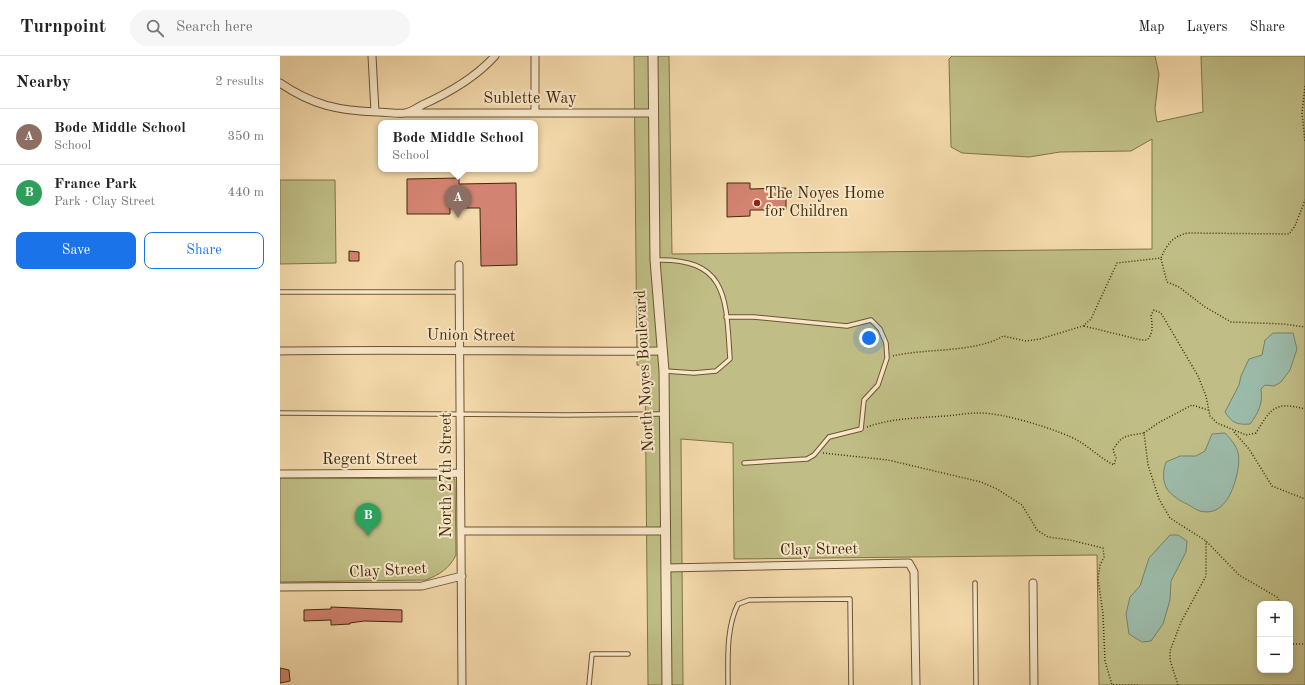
<!DOCTYPE html>
<html lang="en">
<head>
<meta charset="utf-8">
<style>
	:root { --surface:#fff; --page:#f6f6f6; --text:#222; --muted:#767676; --line:#e0e0e0; --accent:#1a73e8 }
	body { margin:0; font-family:"Old Standard TT",serif; background:var(--page); color:var(--text) }
	.controls { position:absolute; right:12px; bottom:12px; display:grid; overflow:hidden; border-radius:8px; box-shadow:0 2px 6px #0003 }
	.controls button { width:36px; height:36px; display:grid; place-items:center; padding:0; border:0; border-bottom:1px solid var(--line); background:var(--surface); color:var(--text); font:20px sans-serif }
	.you { position:absolute; left:589px; top:282px; width:14px; height:14px; margin:-10px; border:3px solid #fff; border-radius:50%; background:#1a73e8; box-shadow:0 0 0 6px #1a73e833 }
	.badge { display:grid; place-items:center; width:26px; height:26px; border-radius:50%; background:var(--accent); color:#fff; font-size:13px; font-weight:700 }
	.pin { position:absolute; translate:-50% -33px; filter:drop-shadow(0 1px 2px #0008) }
	.pin::after { content:''; position:absolute; top:21px; width:14px; height:12px; background:inherit; clip-path:polygon(0 0,100% 0,50% 100%) }
	.popup { position:absolute; left:98px; top:64px; width:160px; height:52px; box-sizing:border-box; display:grid; place-content:center; border-radius:8px; background:var(--surface); filter:drop-shadow(0 1px 3px #0005); font-size:13px; white-space:nowrap; color:var(--muted) }
	.popup b { font-size:15px; color:var(--text) }
	.popup::after { content:''; position:absolute; left:50%; top:100%; margin-left:-8px; border:8px solid transparent; border-top-color:var(--surface) }
	.list { margin:0; padding:0; list-style:none }
	h2 { display:flex; justify-content:space-between; align-items:center; height:52px; margin:0; padding:0 16px; font-size:17px }
	h2 small { font-size:13px; font-weight:400; color:var(--muted) }
	.list li { display:grid; grid-template-columns:26px 1fr auto; gap:12px; align-items:center; box-sizing:border-box; height:56px; padding:0 16px; border-top:1px solid var(--line) }
	.list b { display:block; font-size:15px; white-space:nowrap }
	.list p { margin:0; font-size:13px; white-space:nowrap; color:var(--muted) }
	.list em { font-size:13px; font-style:normal; color:var(--muted) }
	.actions { display:flex; gap:8px; padding:12px 16px }
	.actions a { flex:1; padding:9px 0; border:1px solid var(--accent); border-radius:8px; text-align:center; font-size:14px; color:var(--accent) }
	.actions .main { background:var(--accent); color:#fff }
	.icon { flex:none; width:22px; height:22px; fill:none; stroke:currentColor; stroke-width:2; stroke-linecap:round; stroke-linejoin:round }
	.map { position:relative; flex:none; width:1025px; height:629px; overflow:hidden }
	header { display:flex; align-items:center; gap:24px; box-sizing:border-box; height:56px; padding:0 20px; background:var(--surface); border-bottom:1px solid var(--line) }
	header strong { font-size:19px }
	nav { display:flex; gap:22px; margin-inline-start:auto; font-size:14px }
	.search { width:280px; height:36px; background:var(--page); display:flex; align-items:center; gap:10px; box-sizing:border-box; padding:0 14px; border-radius:22px; color:var(--muted); font-size:15px }
	main { display:flex }
	aside { flex:1; background:var(--surface) }
	.map>svg:first-child { display:block }
	.green { fill:#c0be86; stroke:#807448; fill-rule:evenodd }
	.water { fill:#9cbbaa; stroke:#78816a }
	.building { fill:#d28371; stroke:#412a0a }
	.lines { fill:none; stroke-linecap:round; stroke-linejoin:round }
	.service-casing { stroke:#6e5632; stroke-width:5.5 }
	.minor-casing { stroke:#6e5632; stroke-width:9 }
	.tertiary-casing { stroke:#6e5632; stroke-width:11 }
	.path { stroke:#412a0a; stroke-width:1.5; stroke-dasharray:1 2; stroke-linecap:butt }
	.service { stroke:#f8e7c9; stroke-width:3.5 }
	.minor { stroke:#f8e7c9; stroke-width:7 }
	.tertiary { stroke:#f8e7c9; stroke-width:9 }
	.poi-dot { fill:#8f2418; stroke:#f8e7c9; stroke-width:1.5 }
	.labels { text-anchor:middle; dominant-baseline:central; stroke-width:4; stroke-linejoin:round; paint-order:stroke }
	.street-label { font-size:16px; fill:#412a0a; stroke:#f8e7c9 }
	.poi-label { font-size:16px; fill:#412a0a; stroke:#f8e7c9; text-anchor:start }
</style>
</head>
<body>
<header>
<strong>Turnpoint</strong>
<div class="search"><svg class="icon" aria-label="search" viewBox="0 0 24 24"><circle cx="10" cy="10" r="6"/><path d="M15 15l6 6"/></svg>Search here</div>
<nav><a>Map</a><a>Layers</a><a>Share</a></nav>
</header>
<main>
<aside>
<h2>Nearby<small>2 results</small></h2>
<ul class="list">
<li><span class="badge" style="background:#8d6e63">A</span><div><b>Bode Middle School</b><p>School</p></div><em>350 m</em></li>
<li><span class="badge" style="background:#2e9e5b">B</span><div><b>France Park</b><p>Park · Clay Street</p></div><em>440 m</em></li>
</ul>
<div class="actions"><a class="main">Save</a><a>Share</a></div>
</aside>
<div class="map">
<svg width="1025" height="629" viewBox="0 0 1025 629">
	<rect width="100%" height="100%" fill="#f4daac"/>
	<filter id="stains"><feTurbulence type="fractalNoise" baseFrequency=".005" numOctaves="4"/><feColorMatrix values="0 0 0 0 .2 0 0 0 0 .09 0 0 0 0 .02 0 0 0 .5 -.17"/></filter>
	<radialGradient id="worn" r=".72"><stop offset=".6" stop-color="#630" stop-opacity="0"/><stop offset="1" stop-color="#630" stop-opacity=".3"/></radialGradient>
	<path class="green" d="M354,0H389L392,198L872,193V83L851,95L780,96L749,101L682,97L671,91L669,3L672,0H875L879,18L875,53L877,66L923,56L921,0H1025V629H819L817,499L454,503L453,387L401,383L403,629H368L365,310L357,309ZM980,548H1010V614H980Z
		M0,124H55L56,207L0,208Z
		M0,422L175,423L176,499C169,513 160,518 146,524L0,526Z"/>
	<path class="water" d="M993,277H1013L1017,293L1010,314L1001,326L994,330L985,329L981,333C983,347 979,356 970,368C957,369 952,367 945,356L959,329L961,320L969,303L982,299L985,284Z
		M945,377C959,392 961,398 957,418C953,436 943,461 920,455C916,454 911,450 907,448C900,445 891,439 887,433C882,424 883,415 886,406L900,400H916L925,395L932,378Z
		M890,479H898L907,485L906,496L891,525L890,544L883,568L871,585L862,586L849,578L846,558L850,541L860,530L869,502Z"/>
	<path class="building" d="M179,122V128L236,127L237,209L201,210L200,152H170V158H127V123Z
		M447,127H470V133L506,132V154H470V160L447,161Z
		M69,195L79,196V205H69Z
		M51,551L122,554V566L84,565L70,567V568L51,569V564L24,565V554L51,553Z
		M0,612L9,614L10,625L0,627Z"/>
	<g class="lines">
		<defs>
			<path id="service" d="M376,204C449,202 446,244 450,303L436,315L414,317L385,315
				M0,236H179
				M446,261H474L567,270L591,264L600,273L606,287L607,302L598,329L584,344L581,373L549,381L534,399L527,403L464,407
				M0,357L287,359L383,358
				M695,527L696,629
				M309,629L312,598H348
				M448,629C448,603 446,572 458,548L469,544L570,543L571,629"/>
			<path id="minor" d="M92,0L95,56
				M0,27C32,49 59,55 98,56C107,56 116,58 125,57C131,56 137,52 142,49C169,37 195,22 215,0
				M255,56V0
				M127,57H373
				M179,209L182,629
				M0,295C127,293 255,296 382,295
				M0,418L180,417
				M181,475H385
				M386,512L629,507L634,516L636,629
				M753,527L754,629
				M0,531L142,530L182,520"/>
			<path id="tertiary" d="M373,0L375,204L384,315L387,629"/>
		</defs>
		<use href="#service" class="service-casing"/>
		<use href="#minor" class="minor-casing"/>
		<use href="#tertiary" class="tertiary-casing"/>
		<path class="path" d="M1025,30L1022,57L1025,86
			M881,203L887,226L899,231L925,251L951,266L1004,268L1025,271
			M804,270L861,284H867C874,277 872,268 871,259L874,254L881,257L918,320L926,340L930,360L937,367L966,379L976,377C991,352 995,345 1025,353
			M613,300C645,292 696,297 723,280L746,285L760,283L803,270L811,263L837,207L881,202C887,188 893,180 908,177L1009,178L1015,170L1025,144
			M587,371C612,362 639,362 666,360C677,359 688,357 699,357C724,357 768,371 791,381C807,388 818,401 834,409L836,402L833,394C842,378 848,380 864,377L868,409L879,443L890,462L926,485L959,519L997,541L1001,548
			M954,376L969,393L992,430L1025,443
			M864,377L878,367L912,349L928,354
			M543,397L608,404L701,426L717,433L742,449L757,474L768,481L790,484L823,492L824,501L820,509L818,523L823,558L825,605L832,629H860
			M1010,588H1025
			M898,629L890,604V595L901,566L926,520V485"/>
		<use href="#service" class="service"/>
		<use href="#minor" class="minor"/>
		<use href="#tertiary" class="tertiary"/>
	</g>
	<circle class="poi-dot" cx="477" cy="147" r="4"/>
	<g class="labels">
		<g class="street-label">
			<text x="250" y="43">Sublette Way</text>
			<text transform="translate(191 280) rotate(1)">Union Street</text>
			<text transform="translate(365 315) rotate(-93)">North Noyes Boulevard</text>
			<text x="90" y="404">Regent Street</text>
			<text transform="translate(167 419) rotate(-90)">North 27th Street</text>
			<text transform="translate(539 494) rotate(-1)">Clay Street</text>
			<text transform="translate(108 515) rotate(-3)">Clay Street</text>
		</g>
		<g class="poi-label">
			<text x="485" y="138">The Noyes Home<tspan x="485" dy="18">for Children</tspan></text>
		</g>
	</g>
	<rect width="100%" height="100%" filter="url(#stains)"/>
	<rect width="100%" height="100%" fill="url(#worn)"/>
</svg>
<div class="controls">
<button>+</button>
<button>−</button>
</div>
<div class="you"></div>
<div class="pin badge" style="left:178px;top:162px;background:#8d6e63">A</div>
<div class="popup"><b>Bode Middle School</b>School</div>
<div class="pin badge" style="left:88px;top:480px;background:#2e9e5b">B</div>
</div>
</main>
</body>
</html>
